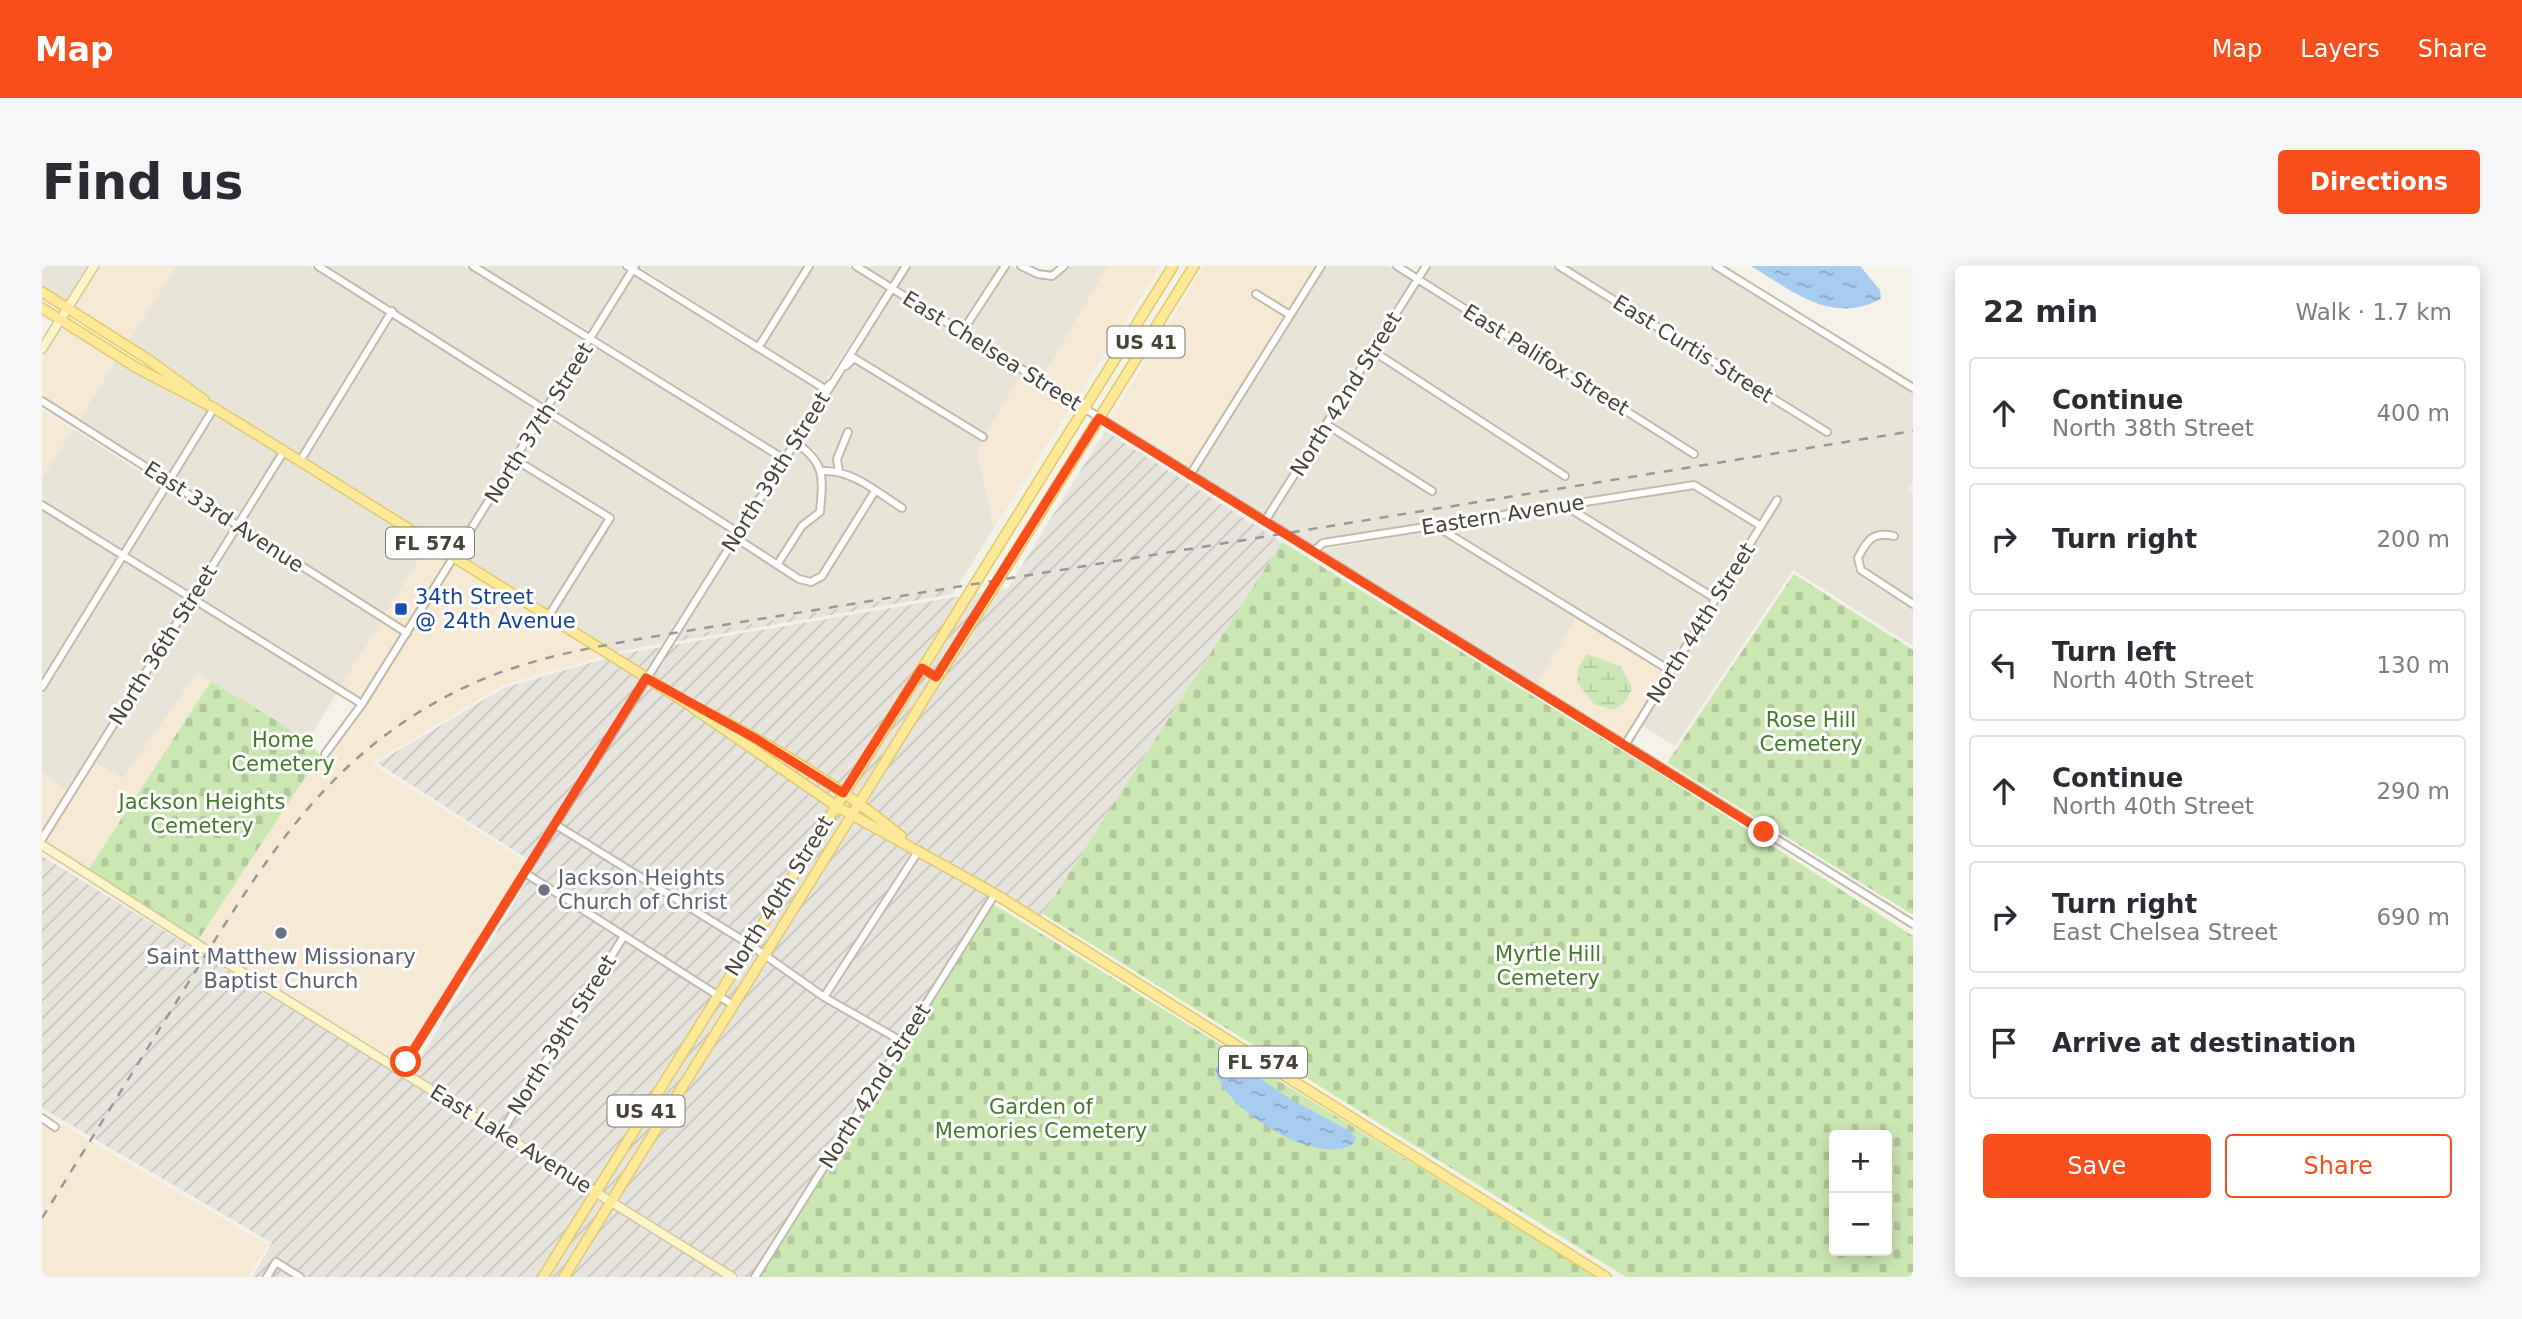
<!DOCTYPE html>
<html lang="en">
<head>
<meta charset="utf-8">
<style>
	:root { --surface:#fff; --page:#f7f7f7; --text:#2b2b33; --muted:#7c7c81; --line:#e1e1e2; --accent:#f84e1b }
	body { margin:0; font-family:"DejaVu Sans",sans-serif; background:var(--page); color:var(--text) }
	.controls { position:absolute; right:21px; bottom:21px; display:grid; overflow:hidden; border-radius:7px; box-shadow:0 4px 18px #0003 }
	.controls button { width:63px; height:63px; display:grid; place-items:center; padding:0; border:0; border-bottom:2px solid var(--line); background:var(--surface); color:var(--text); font:35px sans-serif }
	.stop { position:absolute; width:21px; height:21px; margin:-16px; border:5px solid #f84e1b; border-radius:50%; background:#fff }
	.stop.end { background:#f84e1b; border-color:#fff; box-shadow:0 2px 7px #0008 }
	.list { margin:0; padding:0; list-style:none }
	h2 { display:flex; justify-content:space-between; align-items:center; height:91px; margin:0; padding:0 28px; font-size:30px }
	h2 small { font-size:23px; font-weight:400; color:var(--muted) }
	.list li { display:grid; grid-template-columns:46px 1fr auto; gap:21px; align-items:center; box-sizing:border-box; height:112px; margin:0 14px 14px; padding:0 14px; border:2px solid var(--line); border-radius:7px }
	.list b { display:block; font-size:26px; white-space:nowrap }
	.list p { margin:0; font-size:23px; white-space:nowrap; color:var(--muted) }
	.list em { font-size:23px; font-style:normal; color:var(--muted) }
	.actions { display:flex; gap:14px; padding:21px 28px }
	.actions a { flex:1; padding:16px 0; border:2px solid var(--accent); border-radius:7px; text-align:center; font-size:24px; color:var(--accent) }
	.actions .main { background:var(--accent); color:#fff }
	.icon { flex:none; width:38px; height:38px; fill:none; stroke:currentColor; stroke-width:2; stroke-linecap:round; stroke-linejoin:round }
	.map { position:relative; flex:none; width:1871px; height:1011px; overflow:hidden; border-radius:7px }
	header { display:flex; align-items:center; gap:42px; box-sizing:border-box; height:98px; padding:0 35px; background:var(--accent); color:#fff }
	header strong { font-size:33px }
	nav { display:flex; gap:38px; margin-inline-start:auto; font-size:24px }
	.intro { display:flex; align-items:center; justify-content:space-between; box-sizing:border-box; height:168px; padding:0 42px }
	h1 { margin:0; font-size:49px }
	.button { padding:18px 32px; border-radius:7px; background:var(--accent); color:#fff; font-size:24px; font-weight:700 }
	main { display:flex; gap:42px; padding:0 42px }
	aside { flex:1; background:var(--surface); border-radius:7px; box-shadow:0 4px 18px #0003 }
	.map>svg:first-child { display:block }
	.residential { fill:#e8e4d7 }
	.commercial { fill:#f6ead4 }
	.industrial { fill:url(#industrial-furrows) }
	.wetland { fill:url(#wetland-marsh) }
	.cemetery { fill:url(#cemetery-stones); fill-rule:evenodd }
	.water { fill:url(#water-ripples) }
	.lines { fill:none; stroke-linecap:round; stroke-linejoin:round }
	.street-casing { stroke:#c0baab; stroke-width:10 }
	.secondary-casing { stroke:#d4c899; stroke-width:11 }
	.primary-casing { stroke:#e3c868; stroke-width:12 }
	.street { stroke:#fff; stroke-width:6 }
	.secondary { stroke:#fef5c9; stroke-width:8 }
	.primary { stroke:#fde998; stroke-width:9 }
	.rail { stroke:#979797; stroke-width:2.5; stroke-dasharray:9 9; stroke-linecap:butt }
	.route { stroke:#f84e1b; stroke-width:9 }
	.transit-dot { fill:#1a4fb4; stroke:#fff; stroke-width:2.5 }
	.worship-dot { fill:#6b7280; stroke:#fff; stroke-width:2.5 }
	.labels { text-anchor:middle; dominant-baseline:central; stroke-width:6; stroke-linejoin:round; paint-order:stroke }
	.shield { fill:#fff; stroke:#7f7b73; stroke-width:2 }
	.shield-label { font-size:19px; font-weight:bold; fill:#484337 }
	.street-label { font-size:21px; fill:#484337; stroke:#fff }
	.transit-label { font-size:21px; fill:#164399; stroke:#fff; text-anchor:start }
	.park-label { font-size:21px; fill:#427a2a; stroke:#fff }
	.worship-label { font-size:21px; fill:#5b616d; stroke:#fff; text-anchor:start }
</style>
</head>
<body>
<header>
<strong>Map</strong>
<nav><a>Map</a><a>Layers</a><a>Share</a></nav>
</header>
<div class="intro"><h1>Find us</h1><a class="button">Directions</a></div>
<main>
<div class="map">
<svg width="1871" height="1011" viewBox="0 0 1871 1011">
	<defs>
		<pattern id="industrial-furrows" width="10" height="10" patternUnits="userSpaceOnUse" patternTransform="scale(1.75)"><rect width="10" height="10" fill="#e7e3dd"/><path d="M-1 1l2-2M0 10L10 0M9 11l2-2" fill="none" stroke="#c8c4be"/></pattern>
		<pattern id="wetland-marsh" width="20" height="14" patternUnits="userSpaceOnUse" patternTransform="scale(1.75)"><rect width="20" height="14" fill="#cbe8b2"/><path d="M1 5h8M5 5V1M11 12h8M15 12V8" fill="none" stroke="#b0c89a"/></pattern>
		<pattern id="cemetery-stones" width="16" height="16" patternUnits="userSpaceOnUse" patternTransform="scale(1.75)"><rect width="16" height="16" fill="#cbe8b2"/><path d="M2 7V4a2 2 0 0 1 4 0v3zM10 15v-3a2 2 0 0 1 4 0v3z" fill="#b0c89a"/></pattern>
		<pattern id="water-ripples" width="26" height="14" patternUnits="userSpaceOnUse" patternTransform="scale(1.75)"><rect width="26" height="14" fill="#a6ccf0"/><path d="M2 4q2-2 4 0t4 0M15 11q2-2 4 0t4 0" fill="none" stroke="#89a7c3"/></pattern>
	</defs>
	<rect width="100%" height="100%" fill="#f4f2e9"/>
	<path class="residential" d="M0,0H48L25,38L0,21Z
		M134,0H267L344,47L257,190L174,138L146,115L86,76Z
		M284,0H422L544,74L503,140Z
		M439,0H578L585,5L549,66Z
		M597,0H763L715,76Z
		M772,0H805L844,24L782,117L722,80Z
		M822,0H860L849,17Z
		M869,0H958L919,61L856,21Z
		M967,0L994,12L1009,14L1027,0H1066L1000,112L926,65Z
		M1284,0H1346L1371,14L1222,249L1153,207Z
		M1389,0H1509L1786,172L1790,164L1525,0H1665L1871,127V218L1866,223L1871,227V333L1828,306L1820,292L1830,275L1838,271L1854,274L1857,266L1839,263L1827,268L1812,293L1815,305L1823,314L1871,343V380L1751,304L1633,480L1600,459L1740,233L1734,229L1718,255L1651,214L1281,273L1272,280L1229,253L1285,164L1392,231L1396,223L1290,157L1332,91L1524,215L1529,209L1337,83L1377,18L1653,193L1657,186L1382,11Z
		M592,9L780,126L741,187L555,70Z
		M851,28L979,109L944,168L813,88Z
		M351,51L498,147L411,286L264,194Z
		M551,78L737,194L696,261L510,144Z
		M74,94L137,131L166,144L124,211L36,156Z
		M813,97L940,176L935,184L952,262L914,322L634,371L695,278L755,316L770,319L783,312L834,230L862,248L866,240L801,201L802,183L811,163L804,161L794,181L792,200L782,201L773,184L759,174L800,110Z
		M173,148L236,187L193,254L131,216Z
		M505,152L692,268L621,377L572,387L512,349L574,251L480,192Z
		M31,163L120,219L80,283L0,234V212Z
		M754,182L767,191L776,207L774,245L758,258L735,293L699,271Z
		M243,191L385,280L343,349L200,259Z
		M475,199L563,254L505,345L418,290Z
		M784,209H796L827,226L777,307L765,311L741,297L764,263L782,247Z
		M126,223L188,262L149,326L86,288Z
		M1651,224L1713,262L1673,327L1534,241Z
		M1521,243L1668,335L1628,400L1406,262Z
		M0,244L75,291L0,414Z
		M1393,264L1534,352L1495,419L1279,284Z
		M195,266L339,356L299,420L155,331Z
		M82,295L144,334L25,525L0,506V429Z
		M151,338L295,427L266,474L155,407L81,513L52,496Z"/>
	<path class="commercial" d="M57,0H134L86,76L32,42Z
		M1066,0H1118L1034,133L1000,112Z
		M1162,0H1275L1247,43L1213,23L1209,30L1243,51L1147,203L1068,154Z
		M20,60L74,94L36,156L0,133V90Z
		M979,109L1029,140L952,262L935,184Z
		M0,144L31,163L0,212Z
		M385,280L407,294L364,362L343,349Z
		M413,298L561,390L461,419L332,496L333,500L486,597L358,798L156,674L278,489L284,493L322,443Z
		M1534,352L1623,407L1582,474L1495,419Z
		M339,356L359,369L319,432L299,420Z
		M155,407L169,415L47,603L3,575L52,496L81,512Z
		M0,506L25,525L0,565Z
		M7,851L226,979L206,1011H0V863L2,859L14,866L19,859Z"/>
	<path class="industrial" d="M1063,165L1240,276L997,655L953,629L713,1011H210L230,977L0,842V590L365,814L495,599L335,497L462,422L579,388L966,322Z
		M914,322L911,328L631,376L634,371Z"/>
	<path class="wetland" d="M1545,388L1579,401L1590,422L1584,435L1572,444L1552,438L1535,416L1536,402Z"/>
	<path class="cemetery" d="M1240,276L1618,508L1871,670V1011H1584L1001,648ZM1792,869H1845V985H1792Z
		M1752,308L1871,384V649L1625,497Z
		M169,415L266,474L278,489L156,674L47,603Z
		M948,636L1554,1011H713Z"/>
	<path class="water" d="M1709,0H1818L1838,24L1839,33C1788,59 1752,26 1709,0Z
		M1182,793L1201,800L1248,833L1309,866L1314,872L1311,878C1273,902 1180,841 1173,803Z"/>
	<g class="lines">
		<defs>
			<path id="street" d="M276,0L697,267
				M431,0L742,193
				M585,0L783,123L788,118
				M814,0L1871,658
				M979,0L996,8L1010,10L1022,0
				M1355,0L1652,188
				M1517,0L1785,166
				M1674,0L1871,122
				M1214,28L1248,49
				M920,66L963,0
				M716,82L767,0
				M1331,85L1523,210
				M804,100L812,92L941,171
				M0,135L365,367
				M1284,158L1390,225
				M474,194L568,252L506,351
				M258,195L350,45
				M780,205C810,203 836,227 860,242
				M797,205L795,193L806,166
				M1148,209L1279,0
				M0,239L320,438
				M1522,239L1674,333
				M1223,255L1384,0
				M1394,260L1629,405
				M1852,270C1831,265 1825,274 1816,292L1819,304L1871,338
				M694,272L757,313L769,316L780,310L833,225
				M1272,285L1281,277L1652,219L1719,260
				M735,299L760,260L778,246C781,211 784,197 753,176
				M880,402L894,411
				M0,421L172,142
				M1583,479L1735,234
				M283,488L320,438L593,0
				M514,559L707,678L782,731L861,776
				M0,573L242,185
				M483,607L691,739
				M782,731L877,584
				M359,804L864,0
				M0,852L13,861
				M459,867L582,670
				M225,1011L234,996L258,1011
				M713,1011L953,628"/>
			<path id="secondary" d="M0,83L52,0
				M0,579L166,685L690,1011"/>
			<path id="primary" d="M0,26L107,94L162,134
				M0,42L95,102L172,142L258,195L634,430L794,540L953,628L1564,1011
				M658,443C728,478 798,520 859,570
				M501,1011L1131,0
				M522,1011L1152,0"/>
		</defs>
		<use href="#street" class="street-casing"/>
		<use href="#secondary" class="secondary-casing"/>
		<use href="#primary" class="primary-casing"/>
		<use href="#street" class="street"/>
		<use href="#secondary" class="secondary"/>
		<use href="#primary" class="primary"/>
		<path class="rail" d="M0,952C47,877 93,802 140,727C221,597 285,483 432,417C495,389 564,379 632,367L1871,165"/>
	</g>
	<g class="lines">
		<path class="route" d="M364,796L604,412L716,474L801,527L880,402L894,411L1057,152L1722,566"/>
	</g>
	<rect class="transit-dot" x="352" y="336" width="14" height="14" rx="3.5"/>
	<g class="worship-dot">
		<circle cx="502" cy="624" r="7"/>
		<circle cx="239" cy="667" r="7"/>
	</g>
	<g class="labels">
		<g class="shield">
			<rect x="1065.5" y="60.5" width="77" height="31" rx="5"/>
			<rect x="344" y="261.5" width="88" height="31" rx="5"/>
			<rect x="1177" y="780.5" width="88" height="31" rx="5"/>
			<rect x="565.5" y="829.5" width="77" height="31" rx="5"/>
		</g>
		<g class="shield-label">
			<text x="1104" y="76">US 41</text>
			<text x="388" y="277">FL 574</text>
			<text x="1221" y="796">FL 574</text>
			<text x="604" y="845">US 41</text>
		</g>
		<g class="street-label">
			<text transform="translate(1651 83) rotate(32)">East Curtis Street</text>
			<text transform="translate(950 85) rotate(32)">East Chelsea Street</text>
			<text transform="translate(1504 94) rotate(32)">East Palifox Street</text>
			<text transform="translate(1304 128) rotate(-58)">North 42nd Street</text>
			<text transform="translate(497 157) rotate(-58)">North 37th Street</text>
			<text transform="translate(734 206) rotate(-58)">North 39th Street</text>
			<text transform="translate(1461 249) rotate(-9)">Eastern Avenue</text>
			<text transform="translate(182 251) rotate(33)">East 33rd Avenue</text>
			<text transform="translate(1659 357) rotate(-58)">North 44th Street</text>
			<text transform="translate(121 379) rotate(-58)">North 36th Street</text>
			<text transform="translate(737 630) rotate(-58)">North 40th Street</text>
			<text transform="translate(520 769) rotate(-58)">North 39th Street</text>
			<text transform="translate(833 820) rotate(-58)">North 42nd Street</text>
			<text transform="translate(469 873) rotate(32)">East Lake Avenue</text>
		</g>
		<g class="transit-label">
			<text x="373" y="331">34th Street<tspan x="373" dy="24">@ 24th Avenue</tspan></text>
		</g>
		<g class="park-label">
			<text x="1769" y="454">Rose Hill<tspan x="1769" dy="24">Cemetery</tspan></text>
			<text x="241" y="474">Home<tspan x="241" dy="24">Cemetery</tspan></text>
			<text x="160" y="536">Jackson Heights<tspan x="160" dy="24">Cemetery</tspan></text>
			<text x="1506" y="688">Myrtle Hill<tspan x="1506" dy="24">Cemetery</tspan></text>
			<text x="999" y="841">Garden of<tspan x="999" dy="24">Memories Cemetery</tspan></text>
		</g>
		<g class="worship-label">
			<text x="516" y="612">Jackson Heights<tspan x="516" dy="24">Church of Christ</tspan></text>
			<text x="239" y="691" text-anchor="middle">Saint Matthew Missionary<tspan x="239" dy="24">Baptist Church</tspan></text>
		</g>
	</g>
</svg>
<div class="controls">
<button>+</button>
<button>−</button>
</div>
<div class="stop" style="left:364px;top:796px"></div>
<div class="stop end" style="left:1722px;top:566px"></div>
</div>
<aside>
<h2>22 min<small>Walk · 1.7 km</small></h2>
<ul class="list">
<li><svg class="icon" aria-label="ahead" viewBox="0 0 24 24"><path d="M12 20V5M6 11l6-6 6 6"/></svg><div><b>Continue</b><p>North 38th Street</p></div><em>400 m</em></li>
<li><svg class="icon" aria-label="right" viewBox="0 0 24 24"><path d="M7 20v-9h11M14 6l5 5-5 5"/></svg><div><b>Turn right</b></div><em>200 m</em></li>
<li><svg class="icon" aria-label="left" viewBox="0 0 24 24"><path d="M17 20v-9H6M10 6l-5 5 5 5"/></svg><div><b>Turn left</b><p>North 40th Street</p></div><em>130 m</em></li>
<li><svg class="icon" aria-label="ahead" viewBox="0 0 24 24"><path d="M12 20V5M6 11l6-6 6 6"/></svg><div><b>Continue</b><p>North 40th Street</p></div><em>290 m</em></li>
<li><svg class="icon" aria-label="right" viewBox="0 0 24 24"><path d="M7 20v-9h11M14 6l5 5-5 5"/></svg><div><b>Turn right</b><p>East Chelsea Street</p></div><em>690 m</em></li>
<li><svg class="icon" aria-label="arrive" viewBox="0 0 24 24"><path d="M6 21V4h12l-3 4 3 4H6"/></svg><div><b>Arrive at destination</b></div></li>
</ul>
<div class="actions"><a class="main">Save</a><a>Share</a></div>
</aside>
</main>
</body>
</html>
